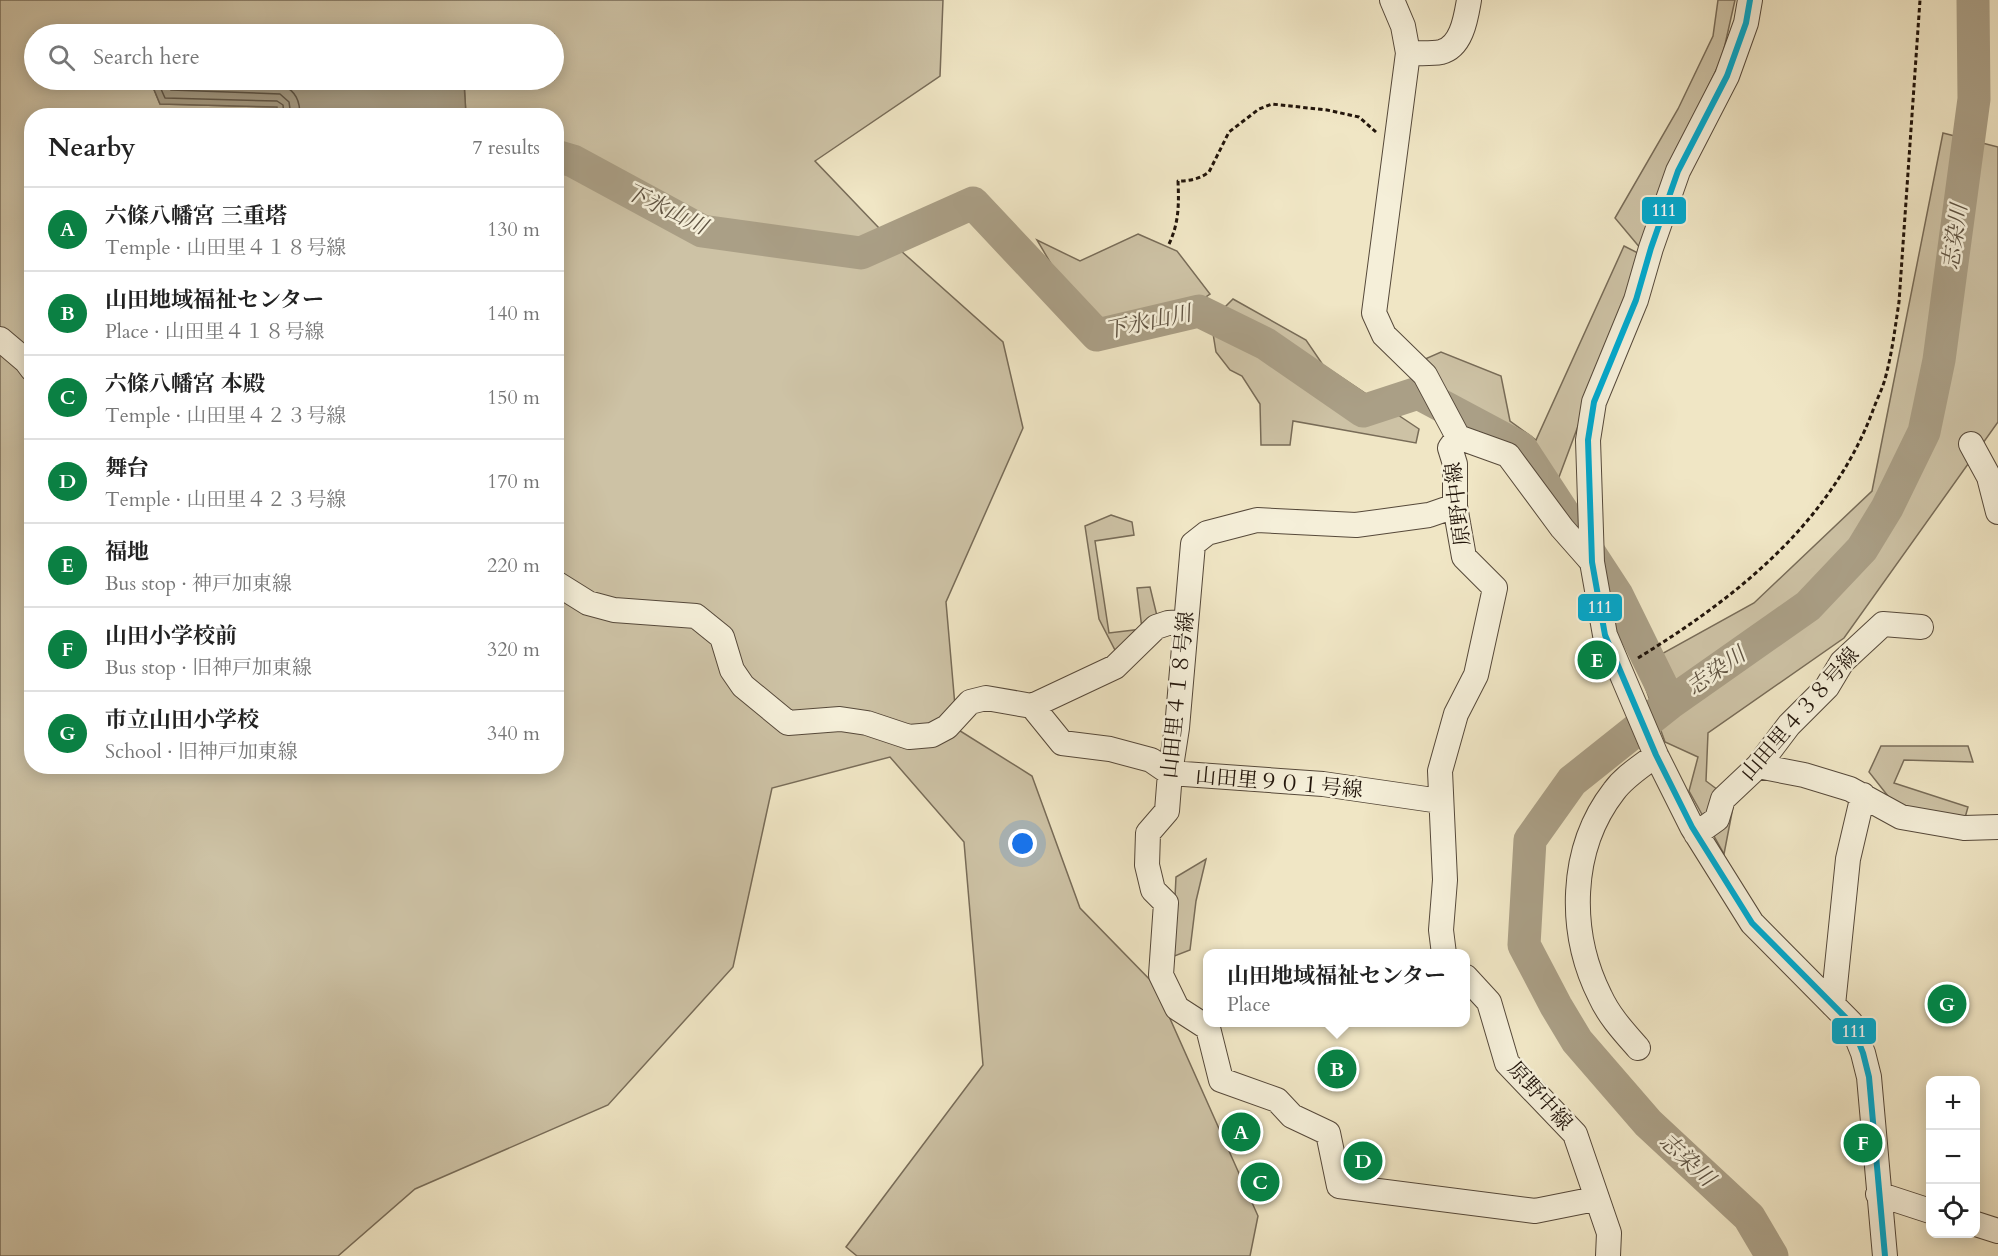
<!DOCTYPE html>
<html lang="en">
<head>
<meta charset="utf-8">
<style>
	:root { --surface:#fff; --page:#f2f2f2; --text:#222; --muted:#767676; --line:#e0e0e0; --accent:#0b8043 }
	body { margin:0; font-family:Cardo,"Noto Serif JP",serif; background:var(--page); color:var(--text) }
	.controls { position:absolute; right:18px; bottom:18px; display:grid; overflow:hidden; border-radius:12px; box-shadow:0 3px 15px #0003 }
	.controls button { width:54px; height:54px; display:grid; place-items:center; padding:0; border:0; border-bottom:2px solid var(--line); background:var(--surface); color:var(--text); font:30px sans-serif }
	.you { position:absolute; left:1023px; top:844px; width:21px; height:21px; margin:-15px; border:4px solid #fff; border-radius:50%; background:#1a73e8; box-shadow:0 0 0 9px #1a73e833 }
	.badge { display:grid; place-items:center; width:39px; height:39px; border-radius:50%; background:var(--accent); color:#fff; font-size:20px; font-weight:700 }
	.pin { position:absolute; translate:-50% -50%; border:3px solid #fff; box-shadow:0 2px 6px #0006 }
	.popup { position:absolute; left:1203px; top:949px; width:267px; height:78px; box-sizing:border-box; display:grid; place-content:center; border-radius:12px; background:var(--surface); filter:drop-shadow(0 2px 4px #0005); font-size:20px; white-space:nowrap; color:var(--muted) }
	.popup b { font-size:22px; color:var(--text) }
	.popup::after { content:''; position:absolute; left:50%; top:100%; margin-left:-12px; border:12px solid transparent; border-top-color:var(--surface) }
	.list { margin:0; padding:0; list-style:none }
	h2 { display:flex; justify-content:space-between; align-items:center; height:78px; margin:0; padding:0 24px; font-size:26px }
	h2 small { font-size:20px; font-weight:400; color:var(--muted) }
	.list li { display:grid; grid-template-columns:39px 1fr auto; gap:18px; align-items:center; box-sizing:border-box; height:84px; padding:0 24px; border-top:2px solid var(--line) }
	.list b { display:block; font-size:22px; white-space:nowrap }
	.list p { margin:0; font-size:20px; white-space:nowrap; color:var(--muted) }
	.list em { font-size:20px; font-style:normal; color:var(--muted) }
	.icon { flex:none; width:33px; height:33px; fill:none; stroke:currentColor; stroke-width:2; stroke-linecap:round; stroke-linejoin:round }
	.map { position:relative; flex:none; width:1998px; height:1256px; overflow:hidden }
	.search { position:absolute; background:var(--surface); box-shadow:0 3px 15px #0003; left:24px; top:24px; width:540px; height:66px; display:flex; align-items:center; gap:15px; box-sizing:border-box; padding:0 21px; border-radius:33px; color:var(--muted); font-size:22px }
	.panel { position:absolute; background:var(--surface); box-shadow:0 3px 15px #0003; left:24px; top:108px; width:540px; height:666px; border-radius:24px }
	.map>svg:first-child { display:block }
	.green { fill:#cdc2a5; stroke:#786c58; stroke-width:1.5; fill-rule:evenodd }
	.water { fill:#aa9f86; stroke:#746855; stroke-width:1.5 }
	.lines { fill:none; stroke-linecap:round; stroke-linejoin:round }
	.shore { stroke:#665a48; stroke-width:1.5 }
	.river { stroke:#aa9f86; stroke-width:33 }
	.minor-casing { stroke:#56493a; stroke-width:26 }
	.path { stroke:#22150b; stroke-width:3; stroke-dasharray:4.5 3; stroke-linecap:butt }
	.minor { stroke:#f5efd9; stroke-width:24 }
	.bus-1-casing { stroke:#f5efd9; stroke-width:10 }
	.bus-1 { stroke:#00a9ce; stroke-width:6 }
	.labels { text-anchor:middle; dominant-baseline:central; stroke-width:5; stroke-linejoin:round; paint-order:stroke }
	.street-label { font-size:21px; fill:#22150b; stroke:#f5efd9 }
	.water-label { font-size:22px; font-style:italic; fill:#5f5342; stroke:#f5efd9 }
	.line-badge { stroke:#f5efd9; stroke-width:2 }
	.badge-label { font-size:16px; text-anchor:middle; font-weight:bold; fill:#fff }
</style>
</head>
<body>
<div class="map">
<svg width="1998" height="1256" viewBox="0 0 1998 1256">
	<rect width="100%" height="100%" fill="#f0e6c5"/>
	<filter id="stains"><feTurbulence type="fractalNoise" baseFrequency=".00333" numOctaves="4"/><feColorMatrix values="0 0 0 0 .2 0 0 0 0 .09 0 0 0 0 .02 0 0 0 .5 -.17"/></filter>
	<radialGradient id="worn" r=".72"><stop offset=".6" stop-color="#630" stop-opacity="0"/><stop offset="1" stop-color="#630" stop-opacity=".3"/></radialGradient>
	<path class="green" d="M0,0H943L940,76L815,161L900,250L1003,342L1023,428L946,602L957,729L1032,776L1080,908L1155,985L1258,1216L1250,1256H857L846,1247L983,1065L964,842L890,757L772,788L733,967L608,1105L415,1189L338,1256H0ZM34,34H554V80H454L464,82L466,115L556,116V766H32V116L278,115L277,107L160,104L150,80H34Z
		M1718,0H1735L1722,58L1665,175L1641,249L1615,218L1678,109L1713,36Z
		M1943,133L1998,147V422L1844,638L1708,733L1706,781L1734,802L1724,854L1689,791L1698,757L1665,742L1638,667L1754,603L1872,491Z
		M1138,234L1177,251L1210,294L1161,328L1099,345L1037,240L1080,261Z
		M1624,246L1642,255L1556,485L1494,440L1457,406L1425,359L1441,352L1501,376L1510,421L1536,440Z
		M1233,299L1306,340L1323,365L1419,429L1416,443L1293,421L1290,445H1261L1260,404L1242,376L1230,370L1216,352L1211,321Z
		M1111,515L1132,522L1134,535L1095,541L1109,633L1142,629L1137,588L1150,587L1157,616L1117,654L1099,619L1085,526Z
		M1881,746H1968L1973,762L1904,760L1894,783L1968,807L1961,832L1899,810L1869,772Z
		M1206,859L1196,901L1190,950L1172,957L1176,877Z"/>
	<path class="water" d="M150,80H454L464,82L466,115L278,116L277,107L160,104Z"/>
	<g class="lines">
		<path class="shore" d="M157,80L165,98L277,101L283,105L284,116
			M165,80L171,90L280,94L289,102L291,116
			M174,80L177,82L282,85C296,91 300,101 300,116"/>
		<path class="river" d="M556,156L573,161L702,231L861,253L973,203L1097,335L1199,311L1266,344L1363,411L1418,393L1521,448L1617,595L1670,703
			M1772,1256L1749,1217L1648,1123L1577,1041L1556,1006L1524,945L1530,840L1572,781L1670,703L1808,606L1862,549L1887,508L1924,432L1939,360L1974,99L1973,0"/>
		<defs>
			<path id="minor" d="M1392,0L1403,26L1408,53
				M1750,0L1746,23L1727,76L1678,171L1651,248L1636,300L1594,402L1588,440L1592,562L1605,635L1656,755L1692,827L1752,923L1851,1023L1863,1053L1869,1077L1885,1256
				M0,339L26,361L32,369
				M1458,437L1508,455L1562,528L1592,562
				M1971,444L1989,477L1998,512
				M1455,506L1429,515L1356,525L1257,520L1207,533L1193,544L1177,728L1170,773L1167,811L1148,833L1147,865L1153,890L1166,903L1161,975L1177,1008L1208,1028L1221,1080L1277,1100L1292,1116L1328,1133L1339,1186L1535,1211L1595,1199
				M556,583L588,603L614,610L696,616L722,637L732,670L743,686L788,723L840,719L867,723L909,737L932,735L947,727L970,702L986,698L1032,706
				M1032,706L1062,743L1110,749L1151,760L1170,773L1323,784L1440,801
				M1032,706L1115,667L1156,627L1168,623L1185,622
				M1758,766L1804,775L1850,789L1901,817L1964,828L1998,827
				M1696,834L1717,819L1723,799L1758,766L1789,725L1827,687L1842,662L1883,624L1921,627
				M1444,954L1441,930L1445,880L1440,771L1456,714L1476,675L1495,588L1464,557L1455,506V464L1450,448L1458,437L1425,375L1384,335L1374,313L1408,53C1418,53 1431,54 1441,52C1462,47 1466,17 1469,0
				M1466,977L1489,1002L1507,1063L1575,1134L1609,1233L1608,1256
				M1833,1005L1848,859L1863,795
				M1638,1048C1624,1032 1609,1016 1600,996C1568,932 1569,849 1614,791C1625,776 1642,766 1656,755
				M1878,1194L1930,1211
				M1976,1224L1998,1231"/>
		</defs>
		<use href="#minor" class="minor-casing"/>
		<path class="path" d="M1169,244C1179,223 1179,204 1178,181C1189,181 1200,179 1209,172L1229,132L1259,109L1272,104L1327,110L1359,117L1376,132
			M1638,658C1737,597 1829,524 1872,413C1876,401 1882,390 1885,379C1892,354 1895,328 1899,302L1920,0"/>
		<use href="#minor" class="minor"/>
		<defs>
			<path id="bus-1" d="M1750,0L1746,23L1727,76L1678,171L1651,248L1636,300L1594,402L1588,440L1592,562L1605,635L1656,755L1692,827L1752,923L1851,1023L1863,1053L1869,1077L1885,1256"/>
		</defs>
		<use href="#bus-1" class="bus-1-casing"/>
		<use href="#bus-1" class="bus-1"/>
	</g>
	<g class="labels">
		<g class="street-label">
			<text transform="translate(1458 504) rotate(-97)">原野中線</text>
			<text transform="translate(1178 695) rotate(-84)">山田里４１８号線</text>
			<text transform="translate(1800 714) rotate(-49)">山田里４３８号線</text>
			<text transform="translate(1279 783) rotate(5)">山田里９０１号線</text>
			<text transform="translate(1540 1096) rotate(48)">原野中線</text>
		</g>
		<g class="water-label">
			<text transform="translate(666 209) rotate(26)">下氷山川</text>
			<text transform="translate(1955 237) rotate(-82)">志染川</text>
			<text transform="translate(1148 322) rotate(-12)">下氷山川</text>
			<text transform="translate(1716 671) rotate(-35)">志染川</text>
			<text transform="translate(1687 1160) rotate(43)">志染川</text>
		</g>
	</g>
	<g class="line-badge">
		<rect x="1641" y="196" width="46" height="29" rx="6" fill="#00a9ce"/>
		<rect x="1577" y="593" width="46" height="29" rx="6" fill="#00a9ce"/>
		<rect x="1831" y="1017" width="46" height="28" rx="6" fill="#00a9ce"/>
	</g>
	<g class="badge-label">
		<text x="1664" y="216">111</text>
		<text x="1600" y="613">111</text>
		<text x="1854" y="1037">111</text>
	</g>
	<rect width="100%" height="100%" filter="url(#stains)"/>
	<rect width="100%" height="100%" fill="url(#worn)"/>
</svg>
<div class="controls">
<button>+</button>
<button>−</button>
<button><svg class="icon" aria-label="locate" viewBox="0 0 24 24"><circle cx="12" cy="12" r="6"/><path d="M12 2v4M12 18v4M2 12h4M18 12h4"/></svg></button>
</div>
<div class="you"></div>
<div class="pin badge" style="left:1241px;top:1132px">A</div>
<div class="pin badge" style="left:1337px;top:1069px">B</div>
<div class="popup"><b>山田地域福祉センター</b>Place</div>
<div class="pin badge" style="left:1260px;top:1182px">C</div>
<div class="pin badge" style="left:1363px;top:1161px">D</div>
<div class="pin badge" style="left:1597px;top:660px">E</div>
<div class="pin badge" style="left:1863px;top:1143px">F</div>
<div class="pin badge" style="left:1947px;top:1004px">G</div>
<div class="search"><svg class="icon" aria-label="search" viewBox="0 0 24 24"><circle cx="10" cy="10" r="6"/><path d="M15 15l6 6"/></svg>Search here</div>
<section class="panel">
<h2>Nearby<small>7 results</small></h2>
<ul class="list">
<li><span class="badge">A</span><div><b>六條八幡宮 三重塔</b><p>Temple · 山田里４１８号線</p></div><em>130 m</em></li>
<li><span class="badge">B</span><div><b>山田地域福祉センター</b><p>Place · 山田里４１８号線</p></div><em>140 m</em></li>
<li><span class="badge">C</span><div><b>六條八幡宮 本殿</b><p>Temple · 山田里４２３号線</p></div><em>150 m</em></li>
<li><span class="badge">D</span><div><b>舞台</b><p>Temple · 山田里４２３号線</p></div><em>170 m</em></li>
<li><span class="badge">E</span><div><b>福地</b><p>Bus stop · 神戸加東線</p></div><em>220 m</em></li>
<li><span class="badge">F</span><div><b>山田小学校前</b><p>Bus stop · 旧神戸加東線</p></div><em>320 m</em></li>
<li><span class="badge">G</span><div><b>市立山田小学校</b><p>School · 旧神戸加東線</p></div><em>340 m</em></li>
</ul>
</section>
</div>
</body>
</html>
